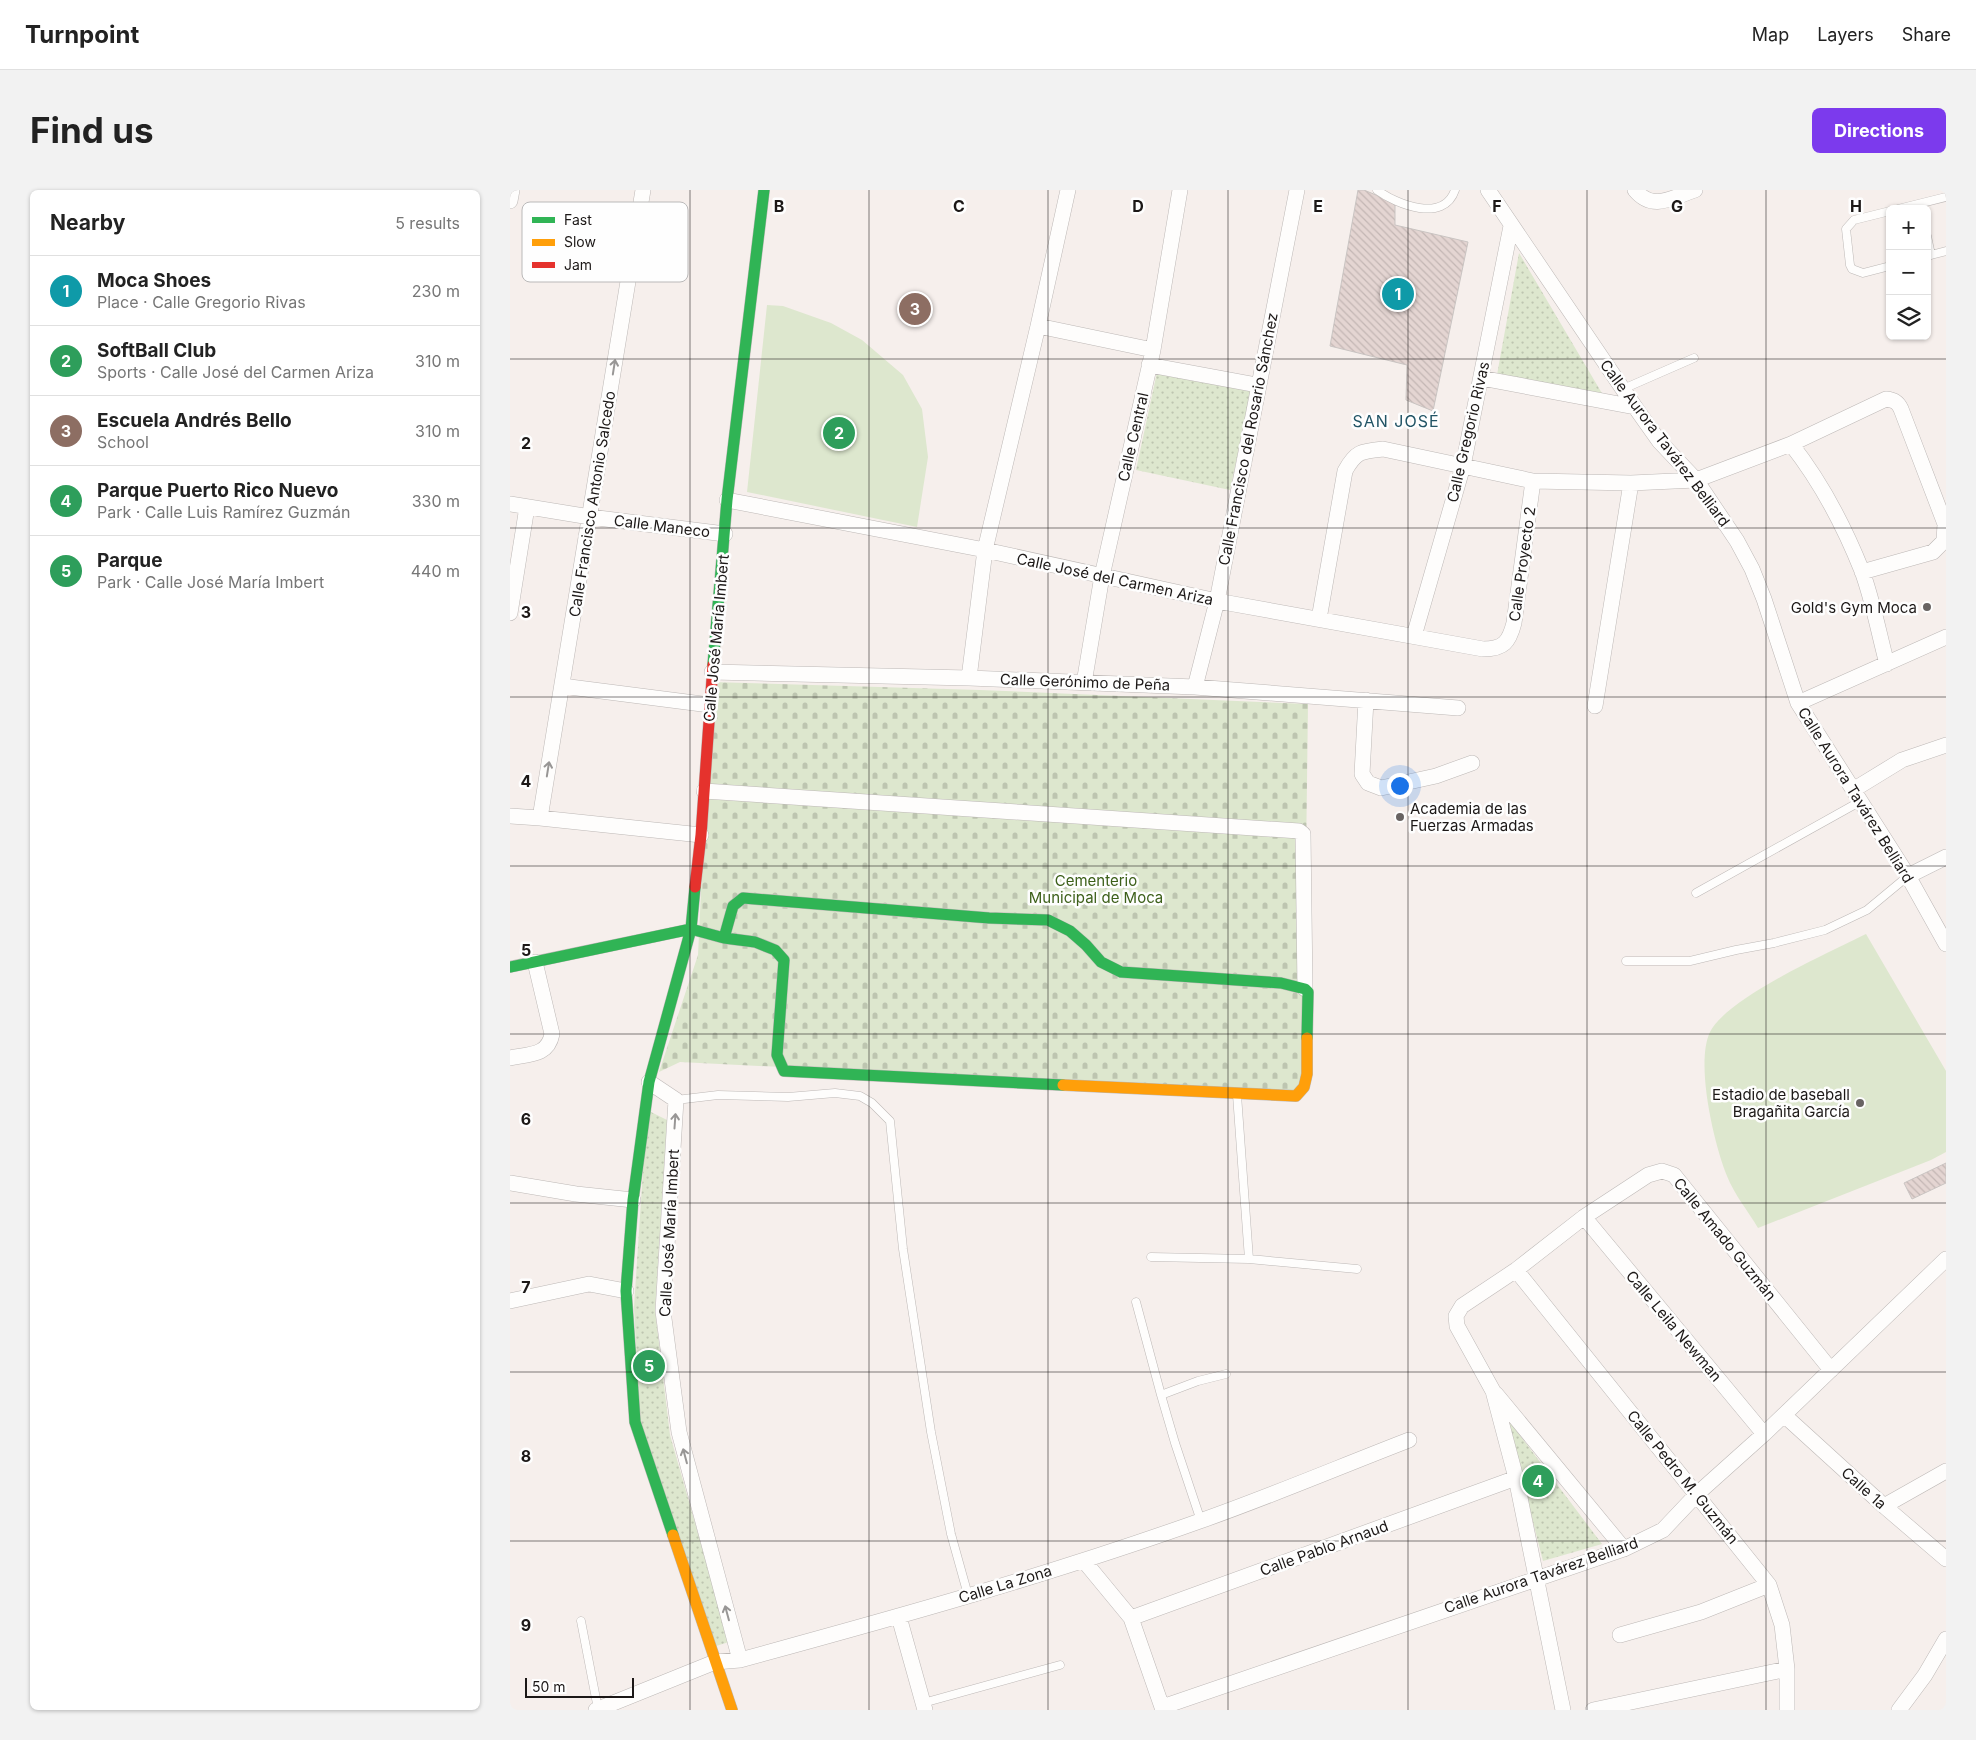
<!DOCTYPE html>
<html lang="en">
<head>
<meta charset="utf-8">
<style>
	:root { --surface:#fff; --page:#f2f2f2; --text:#222; --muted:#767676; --line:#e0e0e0; --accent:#7c3aed }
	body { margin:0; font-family:Inter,sans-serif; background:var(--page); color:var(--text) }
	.controls { position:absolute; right:15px; top:15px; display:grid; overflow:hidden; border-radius:8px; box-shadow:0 1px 4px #0004 }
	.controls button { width:45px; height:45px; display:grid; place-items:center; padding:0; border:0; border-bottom:1px solid var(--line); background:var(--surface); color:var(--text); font:25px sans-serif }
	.scale { position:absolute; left:15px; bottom:12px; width:109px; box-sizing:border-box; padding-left:5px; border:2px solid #1c1817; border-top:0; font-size:14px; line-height:18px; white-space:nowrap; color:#1c1817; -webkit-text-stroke:4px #fefefe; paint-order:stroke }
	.you { position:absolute; left:889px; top:595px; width:18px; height:18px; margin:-12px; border:4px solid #fff; border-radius:50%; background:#1a73e8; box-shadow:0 0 0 8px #1a73e833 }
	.badge { display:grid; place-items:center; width:32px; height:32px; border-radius:50%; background:var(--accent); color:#fff; font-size:16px; font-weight:700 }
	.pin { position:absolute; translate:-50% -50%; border:2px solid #fff; box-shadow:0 1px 5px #0006 }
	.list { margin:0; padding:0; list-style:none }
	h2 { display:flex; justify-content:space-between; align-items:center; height:65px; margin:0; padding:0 20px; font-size:21px }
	h2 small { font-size:16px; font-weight:400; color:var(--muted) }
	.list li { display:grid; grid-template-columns:32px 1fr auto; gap:15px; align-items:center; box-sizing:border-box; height:70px; padding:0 20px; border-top:1px solid var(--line) }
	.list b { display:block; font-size:19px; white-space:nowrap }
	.list p { margin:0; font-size:16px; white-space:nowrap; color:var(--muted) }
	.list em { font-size:16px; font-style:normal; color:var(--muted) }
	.icon { flex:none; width:28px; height:28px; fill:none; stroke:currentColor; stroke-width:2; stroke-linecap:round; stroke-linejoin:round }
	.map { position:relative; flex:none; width:1436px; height:1520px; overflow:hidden; border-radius:8px }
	header { display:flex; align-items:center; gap:30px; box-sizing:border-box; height:70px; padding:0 25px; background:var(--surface); border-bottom:1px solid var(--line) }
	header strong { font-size:24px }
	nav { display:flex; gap:28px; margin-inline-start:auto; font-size:18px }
	.intro { display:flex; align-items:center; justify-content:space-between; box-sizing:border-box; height:120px; padding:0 30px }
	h1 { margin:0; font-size:35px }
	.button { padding:12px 22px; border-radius:8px; background:var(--accent); color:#fff; font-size:18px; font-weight:700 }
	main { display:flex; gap:30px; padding:0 30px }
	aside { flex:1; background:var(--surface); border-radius:8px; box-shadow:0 1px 4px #0004 }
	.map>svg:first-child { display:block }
	.green { fill:#dde7ce }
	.cemetery { fill:url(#cemetery-stones) }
	.park { fill:url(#park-dots) }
	.building { fill:url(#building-back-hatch); stroke:#c9c4c2 }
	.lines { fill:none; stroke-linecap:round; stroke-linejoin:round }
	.lane-casing { stroke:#bdb8b6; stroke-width:9 }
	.street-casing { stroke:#bdb8b6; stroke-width:16 }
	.fast-casing { stroke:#bdb8b6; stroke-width:12 }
	.slow-casing { stroke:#bdb8b6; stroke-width:12 }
	.jam-casing { stroke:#bdb8b6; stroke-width:12 }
	.lane { stroke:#fefdfc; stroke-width:8 }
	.street { stroke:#fefdfc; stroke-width:15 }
	.fast { stroke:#30b455; stroke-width:11 }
	.slow { stroke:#ff9f0a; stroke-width:11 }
	.jam { stroke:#e5322d; stroke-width:11 }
	.oneway { stroke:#989695 }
	.grid { fill:none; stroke:#1c1817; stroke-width:1; stroke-opacity:0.55 }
	.poi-dot { fill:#686362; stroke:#fefefe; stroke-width:2 }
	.labels { text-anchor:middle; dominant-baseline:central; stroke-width:5; stroke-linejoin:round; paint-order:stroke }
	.street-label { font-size:15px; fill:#1c1817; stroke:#fefefe }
	.poi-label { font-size:15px; fill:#1c1817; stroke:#fefefe; text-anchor:end }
	.park-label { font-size:15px; fill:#3d601a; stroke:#fefefe }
	.neighbourhood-label { font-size:16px; letter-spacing:1px; fill:#225465; stroke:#fefefe }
	.key { fill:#fefefe; stroke:#bab9b9; stroke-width:1 }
	.key-label { font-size:14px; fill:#1c1817 }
	.grid-label { font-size:16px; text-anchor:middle; font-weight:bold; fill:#1c1817; stroke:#fefefe; stroke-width:5; stroke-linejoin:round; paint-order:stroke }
</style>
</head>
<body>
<header>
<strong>Turnpoint</strong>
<nav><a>Map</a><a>Layers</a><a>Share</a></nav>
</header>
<div class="intro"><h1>Find us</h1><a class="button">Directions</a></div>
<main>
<aside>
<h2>Nearby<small>5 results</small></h2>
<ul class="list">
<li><span class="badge" style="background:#0f9aa8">1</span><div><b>Moca Shoes</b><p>Place · Calle Gregorio Rivas</p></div><em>230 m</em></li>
<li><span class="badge" style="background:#2e9e5b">2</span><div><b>SoftBall Club</b><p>Sports · Calle José del Carmen Ariza</p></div><em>310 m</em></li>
<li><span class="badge" style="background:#8d6e63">3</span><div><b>Escuela Andrés Bello</b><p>School</p></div><em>310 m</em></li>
<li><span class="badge" style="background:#2e9e5b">4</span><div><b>Parque Puerto Rico Nuevo</b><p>Park · Calle Luis Ramírez Guzmán</p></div><em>330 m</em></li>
<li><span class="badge" style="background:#2e9e5b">5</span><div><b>Parque</b><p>Park · Calle José María Imbert</p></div><em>440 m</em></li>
</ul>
</aside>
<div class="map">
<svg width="1436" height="1520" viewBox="0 0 1436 1520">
	<defs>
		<pattern id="cemetery-stones" width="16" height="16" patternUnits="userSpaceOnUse" patternTransform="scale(1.25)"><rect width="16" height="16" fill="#dde7ce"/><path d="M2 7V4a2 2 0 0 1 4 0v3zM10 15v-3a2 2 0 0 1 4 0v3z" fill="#bdc5b0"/></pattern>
		<pattern id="park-dots" width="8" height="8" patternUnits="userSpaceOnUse" patternTransform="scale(1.25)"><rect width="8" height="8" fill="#dde7ce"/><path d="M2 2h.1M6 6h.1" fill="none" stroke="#bdc5b0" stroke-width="1.8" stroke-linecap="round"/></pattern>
		<pattern id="building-back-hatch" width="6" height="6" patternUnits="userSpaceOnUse" patternTransform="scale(1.25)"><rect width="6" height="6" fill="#e4d5d2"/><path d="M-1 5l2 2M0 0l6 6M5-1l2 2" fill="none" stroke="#c3b6b4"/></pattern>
	</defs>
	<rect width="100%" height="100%" fill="#f6efec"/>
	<path class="green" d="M257,115L273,116L321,133L352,150L393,185L412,219L418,267L407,337L237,302Z
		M1356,744L1436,881V962L1421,970L1248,1038C1238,1021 1224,1004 1217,986C1204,954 1185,873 1200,842C1218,807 1320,762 1356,744Z"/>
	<path class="cemetery" d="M201,492L470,500L798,514L793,903L170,872L149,882L188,765Z"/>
	<path class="park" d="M1009,63L1093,205L987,185Z
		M647,182L742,198L720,300L626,280Z
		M137,920L157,930L145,1120L160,1245L219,1452L206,1456L130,1232L124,1117Z
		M996,1227L1092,1354L1033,1371Z"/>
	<path class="building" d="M848,0H854L885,13V35L958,52L923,221L896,210L897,175L820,156Z
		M1436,973V993L1402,1009L1394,993Z"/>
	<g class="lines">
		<defs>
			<path id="lane" d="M867,0C887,15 934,33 945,0
				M1388,19L1436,7
				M1380,21L1344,30L1336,39L1340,75L1342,79L1353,83L1380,76
				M1417,46L1421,65
				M1417,66L1436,61
				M1113,199L1184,168
				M1186,703L1351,611
				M1116,771H1180L1226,760L1264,753L1315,740L1357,720L1398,686
				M727,905L739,1069L847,1079
				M166,910L208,905L278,907L325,903L350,906L362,913L380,931L393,1059L421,1242L441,1344L458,1405
				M641,1067L739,1069
				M626,1112L651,1205
				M691,1331L665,1253L651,1205L688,1191L716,1184
				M71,1431L88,1519
				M413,1513L550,1475"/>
			<path id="street" d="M978,0L1125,217L1149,251L1186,290L1227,351L1242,379L1254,409L1288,513L1398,686L1436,754
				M1125,0C1143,22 1163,7 1185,0
				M0,11L2,0
				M528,136L643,160
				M639,175L747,195
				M971,188L1125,217
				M1281,254C1311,292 1334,336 1352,381C1363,411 1369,444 1377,474
				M217,310L475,360L707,411L973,459C994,459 999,452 1004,433L1023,291
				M0,314L80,327L215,344
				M0,423L17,317
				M809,429L835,281C846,261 852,261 873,259L1023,291L1121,293L1186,290L1281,254L1376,209C1384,210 1388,212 1391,219L1435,334L1434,351L1423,362L1352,382
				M904,446L953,276L1001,36
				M202,482L459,488L685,497L948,518
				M459,488L475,360L528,136L558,0
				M574,493L592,386L643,160L670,0
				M52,496L200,515
				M685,497L707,411L787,0
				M856,510L852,584L858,593L871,598L926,586L962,573
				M1288,513L1436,447
				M1085,516L1121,293
				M1343,600L1392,570L1436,555
				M194,601L789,641L793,644L795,799
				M0,626L30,628L191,645
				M30,628L133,0
				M1398,686L1436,667
				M0,868C19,864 38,866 42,844L25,772
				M139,892L166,910L153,1121L169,1242L230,1470
				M0,993L66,1004L123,1010
				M1074,1027L1254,1244
				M1006,1080L1259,1395L1272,1435L1277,1479V1520
				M0,1111L79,1094L116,1101
				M986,1204L1114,1359
				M1274,1225L1374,1316L1436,1369
				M1374,1316L1436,1281
				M574,1371L621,1428L653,1520
				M389,1427L415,1520
				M621,1428L1006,1288
				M1110,1445L1191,1422L1259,1395
				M652,1517L1114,1359L1153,1340L1187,1304L1254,1244L1436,1069
				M86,1520L205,1472L230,1470C384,1428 539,1385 690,1331C761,1306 829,1277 899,1250
				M1053,1520L1006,1288L983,1201L947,1136L946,1126L952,1116L1006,1080L1074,1027L1138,985L1152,981L1164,985L1321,1180
				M1083,1520L1277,1479
				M1389,1520L1415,1485L1436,1449"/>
			<path id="fast" d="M203,475L217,310L254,0
				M214,748L223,716L233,708L479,728L538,730L560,741L576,755L591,772L611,782L771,793L795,799L798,802L797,848
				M0,777L181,739L214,748L245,752L265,760L274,770L267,865L274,881L553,895
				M163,1345L125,1232L116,1101L123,1010L139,892L181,739L185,697"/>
			<path id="slow" d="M553,895L786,906L794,897L797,884V848
				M163,1345L222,1520"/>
			<path id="jam" d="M185,697L191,645L203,475"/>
		</defs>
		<use href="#lane" class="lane-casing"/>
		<use href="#street" class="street-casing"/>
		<use href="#fast" class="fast-casing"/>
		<use href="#slow" class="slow-casing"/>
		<use href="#jam" class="jam-casing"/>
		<use href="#lane" class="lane"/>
		<use href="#street" class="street"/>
		<use href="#fast" class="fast"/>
		<use href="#slow" class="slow"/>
		<use href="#jam" class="jam"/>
	</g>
	<defs><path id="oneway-shaft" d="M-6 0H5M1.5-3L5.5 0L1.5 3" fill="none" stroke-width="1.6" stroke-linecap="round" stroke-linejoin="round" transform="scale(1.25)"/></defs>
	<g class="oneway">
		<use href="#oneway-shaft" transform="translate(104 177) rotate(-81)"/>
		<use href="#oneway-shaft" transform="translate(38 579) rotate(-81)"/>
		<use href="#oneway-shaft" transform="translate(165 931) rotate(-86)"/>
		<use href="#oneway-shaft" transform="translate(175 1266) rotate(-105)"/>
		<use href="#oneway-shaft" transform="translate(217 1423) rotate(-105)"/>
	</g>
	<path class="grid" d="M180,0V1520M359,0V1520M538,0V1520M718,0V1520M898,0V1520M1077,0V1520M1256,0V1520M0,169H1436M0,338H1436M0,507H1436M0,676H1436M0,844H1436M0,1013H1436M0,1182H1436M0,1351H1436"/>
	<g class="poi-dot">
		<circle cx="1417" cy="417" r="5"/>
		<circle cx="890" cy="627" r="5"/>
		<circle cx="1350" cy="913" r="5"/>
	</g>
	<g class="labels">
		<g class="street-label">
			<text transform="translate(958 242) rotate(-77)">Calle Gregorio Rivas</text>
			<text transform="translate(623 247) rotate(-77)">Calle Central</text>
			<text transform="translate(738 249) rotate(-79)">Calle Francisco del Rosario Sánchez</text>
			<text transform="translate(1155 253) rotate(53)">Calle Aurora Tavárez Belliard</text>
			<text transform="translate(82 314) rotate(-81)">Calle Francisco Antonio Salcedo</text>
			<text transform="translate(152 336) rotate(7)">Calle Maneco</text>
			<text transform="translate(1012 374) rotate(-82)">Calle Proyecto 2</text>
			<text transform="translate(605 389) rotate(12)">Calle José del Carmen Ariza</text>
			<text transform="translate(206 448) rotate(-85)">Calle José María Imbert</text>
			<text transform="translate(575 492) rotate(2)">Calle Gerónimo de Peña</text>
			<text transform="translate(1346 605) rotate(58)">Calle Aurora Tavárez Belliard</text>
			<text transform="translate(159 1043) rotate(-87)">Calle José María Imbert</text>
			<text transform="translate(1215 1049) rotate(51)">Calle Amado Guzmán</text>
			<text transform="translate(1164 1136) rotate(50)">Calle Leila Newman</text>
			<text transform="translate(1173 1287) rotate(51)">Calle Pedro M. Guzmán</text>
			<text transform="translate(1354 1298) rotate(42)">Calle 1a</text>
			<text transform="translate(814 1358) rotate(-20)">Calle Pablo Arnaud</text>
			<text transform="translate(1031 1385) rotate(-19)">Calle Aurora Tavárez Belliard</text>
			<text transform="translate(495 1394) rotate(-17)">Calle La Zona</text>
		</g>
		<g class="poi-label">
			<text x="1407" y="417">Gold's Gym Moca</text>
			<text x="900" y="618" text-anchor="start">Academia de las<tspan x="900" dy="17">Fuerzas Armadas</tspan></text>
			<text x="1340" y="904">Estadio de baseball<tspan x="1340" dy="17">Bragañita García</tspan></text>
		</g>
		<g class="park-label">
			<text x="586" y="690">Cementerio<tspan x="586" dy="17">Municipal de Moca</tspan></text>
		</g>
		<g class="neighbourhood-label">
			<text x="886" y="231">SAN JOSÉ</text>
		</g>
	</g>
	<rect x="12" y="12" width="166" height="80" rx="8" class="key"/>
	<rect x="22" y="27" width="23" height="6" fill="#30b455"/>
	<rect x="22" y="49" width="23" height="7" fill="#ff9f0a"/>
	<rect x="22" y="72" width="23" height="6" fill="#e5322d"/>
	<g class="key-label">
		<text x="54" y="35">Fast</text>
		<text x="54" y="57">Slow</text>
		<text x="54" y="80">Jam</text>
	</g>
	<g class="grid-label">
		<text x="269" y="22">B</text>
		<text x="449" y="22">C</text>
		<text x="628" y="22">D</text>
		<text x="808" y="22">E</text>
		<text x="987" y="22">F</text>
		<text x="1167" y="22">G</text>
		<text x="1346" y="22">H</text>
		<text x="16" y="259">2</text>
		<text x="16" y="428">3</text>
		<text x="16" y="597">4</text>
		<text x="16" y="766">5</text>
		<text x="16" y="935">6</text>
		<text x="16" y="1103">7</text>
		<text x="16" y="1272">8</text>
		<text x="16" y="1441">9</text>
	</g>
</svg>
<div class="controls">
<button>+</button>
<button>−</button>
<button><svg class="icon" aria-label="layers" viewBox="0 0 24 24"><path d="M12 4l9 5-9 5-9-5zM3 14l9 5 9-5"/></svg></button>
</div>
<div class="scale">50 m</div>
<div class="you"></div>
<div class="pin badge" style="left:888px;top:104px;background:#0f9aa8">1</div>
<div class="pin badge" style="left:329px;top:243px;background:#2e9e5b">2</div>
<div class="pin badge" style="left:405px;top:119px;background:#8d6e63">3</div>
<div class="pin badge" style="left:1028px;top:1291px;background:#2e9e5b">4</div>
<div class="pin badge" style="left:139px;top:1176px;background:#2e9e5b">5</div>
</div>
</main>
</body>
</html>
